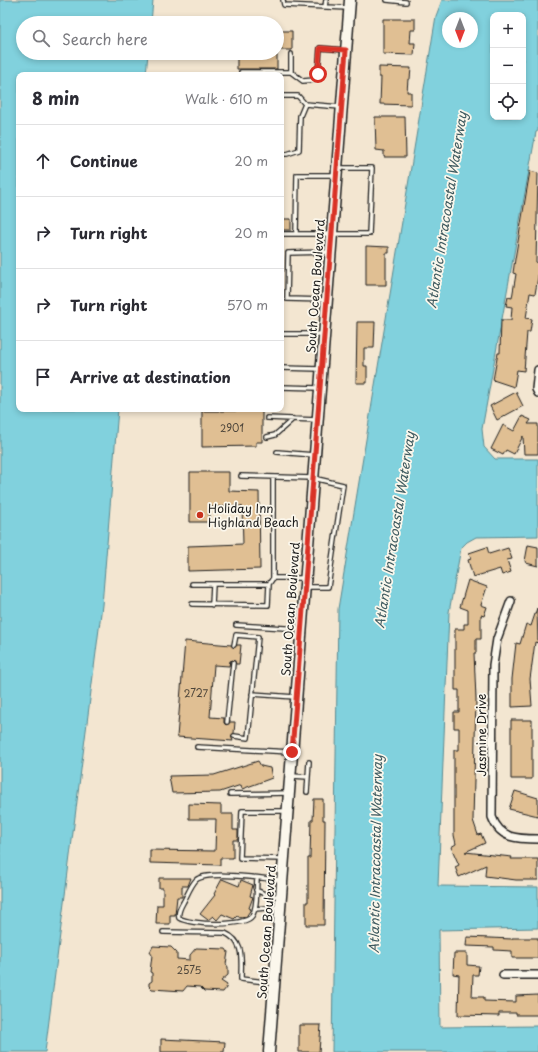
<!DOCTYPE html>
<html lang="en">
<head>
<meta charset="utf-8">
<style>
	:root { --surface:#fff; --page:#f2f2f3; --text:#2b2b33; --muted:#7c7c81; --line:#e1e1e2 }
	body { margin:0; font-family:"Playpen Sans",sans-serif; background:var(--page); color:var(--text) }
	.controls { position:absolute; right:12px; top:12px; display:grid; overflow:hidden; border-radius:8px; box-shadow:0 2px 6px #0003 }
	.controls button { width:36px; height:36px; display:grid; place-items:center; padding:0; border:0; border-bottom:1px solid var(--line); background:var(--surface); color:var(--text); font:20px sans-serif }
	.compass { position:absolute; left:442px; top:12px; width:36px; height:36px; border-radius:50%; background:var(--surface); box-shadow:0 2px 6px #0003; rotate:180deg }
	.stop { position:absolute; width:12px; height:12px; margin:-9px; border:3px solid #d93025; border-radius:50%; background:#fff }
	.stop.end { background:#d93025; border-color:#fff; box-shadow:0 1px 4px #0008 }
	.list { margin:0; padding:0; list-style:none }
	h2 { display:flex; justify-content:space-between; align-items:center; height:52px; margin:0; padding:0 16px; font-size:17px }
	h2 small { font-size:13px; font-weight:400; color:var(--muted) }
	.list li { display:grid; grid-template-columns:26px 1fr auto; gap:12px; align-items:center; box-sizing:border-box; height:72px; padding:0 16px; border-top:1px solid var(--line) }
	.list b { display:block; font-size:15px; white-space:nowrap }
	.list em { font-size:13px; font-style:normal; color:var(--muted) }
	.icon { flex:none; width:22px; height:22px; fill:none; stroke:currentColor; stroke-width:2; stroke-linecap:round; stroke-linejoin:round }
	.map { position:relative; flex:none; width:538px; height:1052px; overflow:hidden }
	.search { position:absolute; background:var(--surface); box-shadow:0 2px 6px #0003; left:16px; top:16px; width:268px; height:44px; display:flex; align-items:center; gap:10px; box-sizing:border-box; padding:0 14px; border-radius:22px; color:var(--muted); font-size:15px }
	.panel { position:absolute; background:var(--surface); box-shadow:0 2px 6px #0003; left:16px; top:72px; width:268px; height:340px; border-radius:8px }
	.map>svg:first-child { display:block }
	.water { fill:#81d1dd; stroke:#598990; fill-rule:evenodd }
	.building { fill:#e0bf93; stroke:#1c1c1c }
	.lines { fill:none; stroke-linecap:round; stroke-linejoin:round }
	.lane-casing { stroke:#1c1c1c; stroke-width:6 }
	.street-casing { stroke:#1c1c1c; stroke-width:10 }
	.secondary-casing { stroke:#1c1c1c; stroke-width:13 }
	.lane { stroke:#fbf7ec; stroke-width:3.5 }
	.street { stroke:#fbf7ec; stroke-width:7 }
	.secondary { stroke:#fbf7ec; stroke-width:10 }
	.route { stroke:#d93025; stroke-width:5 }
	.poi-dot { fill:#c8321e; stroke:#fbf7ec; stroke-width:1.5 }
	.labels { text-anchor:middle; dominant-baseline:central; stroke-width:3.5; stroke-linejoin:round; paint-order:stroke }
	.number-label { font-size:10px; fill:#4d453a }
	.street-label { font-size:12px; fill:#1c1c1c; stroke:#fbf7ec }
	.poi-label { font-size:12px; fill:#1c1c1c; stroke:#fbf7ec; text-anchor:start }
	.water-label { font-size:13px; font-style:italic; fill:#3f5b60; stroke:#fbf7ec }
</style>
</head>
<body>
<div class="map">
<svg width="538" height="1052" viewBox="0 0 538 1052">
	<rect width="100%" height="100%" fill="#f3e6d1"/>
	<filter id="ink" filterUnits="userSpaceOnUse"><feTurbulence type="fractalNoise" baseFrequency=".025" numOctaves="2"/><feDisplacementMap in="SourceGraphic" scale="8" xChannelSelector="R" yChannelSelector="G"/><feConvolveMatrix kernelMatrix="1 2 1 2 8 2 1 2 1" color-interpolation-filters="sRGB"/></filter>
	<g filter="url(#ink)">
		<path class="water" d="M0,0H153L151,23H23V53H148L146,75H19V409H118L102,605L45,1052H0Z
			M442,0H538V131L536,132L482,429L484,447L495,459H538V536L476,537L467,542L461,548L449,612L438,886L538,887V928L439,930L440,1027L538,1026V1052H332L338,609L436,16ZM493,15H523V117H493ZM448,18H472V42H448Z"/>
		<path class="building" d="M383,19H415V30H411L410,43H415L414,55L383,54Z
			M277,31H292V50H277Z
			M237,53H277V69H237Z
			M379,67L411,68L410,79H408L407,92H411V105L380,104L381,77H379Z
			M375,117H405L406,157H384V151L376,150Z
			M530,171L538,173L536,262L538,263V277L535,294L530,293L526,318L532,319L530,332H527L524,371L517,370L514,387L493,380L498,353H500L501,320H511L512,307L506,306L508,297L512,298L516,274L513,273L515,259Z
			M281,219H291V230H281Z
			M366,246L389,247V253H386V285H366Z
			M357,322H375L374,348H364V366H367V383H356Z
			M516,392L523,406L497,420L490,406Z
			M202,411H262V442H256V446L202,447Z
			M522,416L531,420L528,424H538V454H524L523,436L514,454L506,450L503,455L491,449L503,425L514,431Z
			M190,472H229V491L259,492L260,569L188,571V546L243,544L242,506L209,507V522H190Z
			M528,545L538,547V566L526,563L525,561Z
			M487,547L489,554L508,548L512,559L507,560L511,572L502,575L500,569L473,577L468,560L471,559L469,553Z
			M468,580L487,587L481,605L487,607L484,616L481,615V639H476V653H474L476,699L473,820L478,835L481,834L485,843L465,852L512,857L511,859H538V880H516L485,876L486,865L459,877L455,867L459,865L451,847L456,844L454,835V750H459V728H454V712H459V690H455V629H464V624H468V610L460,607Z
			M537,608L538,643L535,642L530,679L532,706L512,707V679L516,643L520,644L526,624L531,626Z
			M185,641L231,645L234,648L237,645H241L239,664H236L233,660L230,661L229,666L214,665L210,717L224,718V723L226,725L230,722H235L234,733L231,736L233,741L177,737Z
			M511,720H532V779H511Z
			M258,761L261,766L270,768L272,778L242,789L241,785L220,792L172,793L169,776L214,775Z
			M515,791L538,798V816L509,809Z
			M314,799H323V820H325L324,925H306V902H308V858H310L311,820H313Z
			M189,804L221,805V814H233V830H238V840H233V858H220V865L150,863V850L215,851L216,819H189Z
			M159,878H191L188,886H182V897H177L175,915H170V924H156L157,905H163V888H159Z
			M222,879L239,886L241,880L253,885L250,896L253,897L249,908L251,909L246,917L241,918L237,916L234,919L222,914L217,920L213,916L208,920L200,914L215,895L214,894Z
			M467,937L512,939V938H538V958H512V951L494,950V947L466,946Z
			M153,946L171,947L177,953V959L190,960V955L196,948L226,949L228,952L226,964L228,967V975L221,981L227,985L226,988L223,992L204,991L200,987L187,986L183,991L152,989L149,986V983L152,981V973L150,972L152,955L150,952Z
			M454,953H467V965L479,966L478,975H473L472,997H484V1001L516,1002V996L538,995V1015H516V1013H499V1016L458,1015L459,975L453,974Z
			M299,1025H321L319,1052H299Z
			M161,1039L225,1042L224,1052H161Z"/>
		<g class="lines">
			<defs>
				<path id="lane" d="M283,0L284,5L348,8
					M387,0L406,2
					M325,7L326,0
					M291,54V72
					M241,72H291L303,81L314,80L318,74L320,48L345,50
					M281,96H298L305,104L340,107
					M281,154H287L299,150L300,116L305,104
					M281,234H369L372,168H339
					M296,234L297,175H335
					M325,300L287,299L288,253L329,252
					M281,334H324
					M281,368L320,369
					M281,387L319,388
					M267,418L317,420
					M267,437L275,435L293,419
					M277,452L314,455
					M241,476L313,478L343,485L328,587H306
					M273,578H304
					M192,584H269
					M192,604L268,605L269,584L273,578V477
					M212,605L213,584
					M236,625L301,629
					M252,694L295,697
					M227,722L233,663
					M234,736L248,738L258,637L236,635L234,645
					M197,747L291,752
					M292,776L308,777
					M307,792L309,762
					M230,794L288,793
					M283,859L240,858L242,811H287
					M257,879C256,890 258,906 252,916C245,927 190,925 179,918C177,911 182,905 185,899C188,893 192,884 196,880C208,870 265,879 281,880
					M256,890L269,896H280
					M255,909L279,907
					M163,932L225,933C245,942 241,960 241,979L274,983"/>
				<path id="street" d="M538,370L536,389L538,393
					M511,601L497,639L493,665L492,817C500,839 517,839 538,839
					M503,975H538"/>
				<path id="secondary" d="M269,1052L350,0"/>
			</defs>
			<use href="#lane" class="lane-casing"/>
			<use href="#street" class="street-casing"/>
			<use href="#secondary" class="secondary-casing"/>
			<use href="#lane" class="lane"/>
			<use href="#street" class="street"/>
			<use href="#secondary" class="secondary"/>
		</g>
	</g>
	<g class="lines" filter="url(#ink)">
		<path class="route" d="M292,752L346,50L320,48L318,74"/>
	</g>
	<circle class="poi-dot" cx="200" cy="515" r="4"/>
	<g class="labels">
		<g class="number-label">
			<text x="232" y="427">2901</text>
			<text x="196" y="692">2727</text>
			<text x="189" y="969">2575</text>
		</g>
		<g class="street-label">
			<text transform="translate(315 286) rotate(-86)">South Ocean Boulevard</text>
			<text transform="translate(290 609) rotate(-86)">South Ocean Boulevard</text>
			<text transform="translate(481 735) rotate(-90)">Jasmine Drive</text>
			<text transform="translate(266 932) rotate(-86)">South Ocean Boulevard</text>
		</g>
		<g class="poi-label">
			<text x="208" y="508">Holiday Inn<tspan x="208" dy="14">Highland Beach</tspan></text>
		</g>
		<g class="water-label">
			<text transform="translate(446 210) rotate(-81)">Atlantic Intracoastal Waterway</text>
			<text transform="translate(394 530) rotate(-81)">Atlantic Intracoastal Waterway</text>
			<text transform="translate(375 854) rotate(-89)">Atlantic Intracoastal Waterway</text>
		</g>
	</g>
</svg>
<div class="controls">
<button>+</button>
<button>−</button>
<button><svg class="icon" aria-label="locate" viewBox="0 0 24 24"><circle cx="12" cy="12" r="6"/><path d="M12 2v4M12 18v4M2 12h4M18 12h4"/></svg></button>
</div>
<svg class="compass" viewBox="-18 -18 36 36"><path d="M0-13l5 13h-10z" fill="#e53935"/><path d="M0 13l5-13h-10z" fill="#7c7c81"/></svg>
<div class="stop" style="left:318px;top:74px"></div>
<div class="stop end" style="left:292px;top:752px"></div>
<div class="search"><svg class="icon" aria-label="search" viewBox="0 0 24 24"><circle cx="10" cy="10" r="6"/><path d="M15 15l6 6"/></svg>Search here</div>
<section class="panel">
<h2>8 min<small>Walk · 610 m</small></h2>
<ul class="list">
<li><svg class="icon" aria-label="ahead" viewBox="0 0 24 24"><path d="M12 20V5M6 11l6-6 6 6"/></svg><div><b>Continue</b></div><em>20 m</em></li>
<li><svg class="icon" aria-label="right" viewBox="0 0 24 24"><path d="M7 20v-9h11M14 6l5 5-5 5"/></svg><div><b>Turn right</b></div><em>20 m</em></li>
<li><svg class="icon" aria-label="right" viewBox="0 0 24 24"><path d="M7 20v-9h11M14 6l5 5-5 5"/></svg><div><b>Turn right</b></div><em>570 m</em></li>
<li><svg class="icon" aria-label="arrive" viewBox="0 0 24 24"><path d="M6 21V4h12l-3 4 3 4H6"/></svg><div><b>Arrive at destination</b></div></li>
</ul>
</section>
</div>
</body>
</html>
